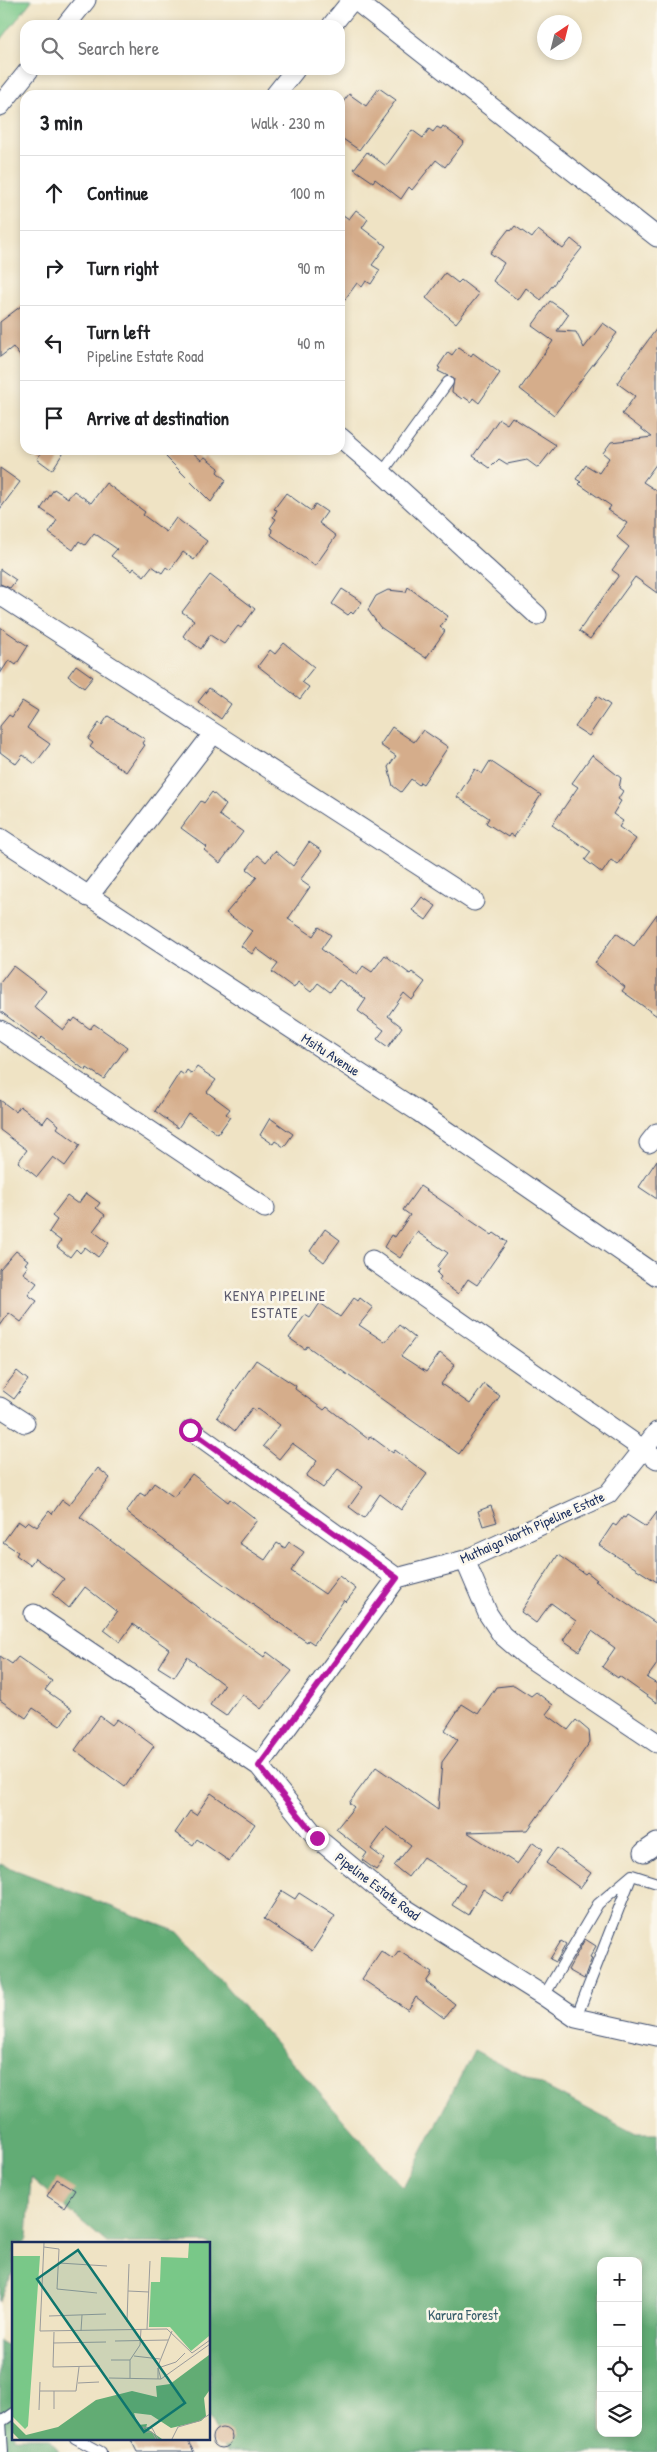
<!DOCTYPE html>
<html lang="en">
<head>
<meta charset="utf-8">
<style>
	:root { --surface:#fff; --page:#f6f6f6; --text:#202124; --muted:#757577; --line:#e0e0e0 }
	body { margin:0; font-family:"Patrick Hand",sans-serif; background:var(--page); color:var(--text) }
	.controls { position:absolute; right:15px; bottom:15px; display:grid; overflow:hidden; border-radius:10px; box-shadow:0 2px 8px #0003 }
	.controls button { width:45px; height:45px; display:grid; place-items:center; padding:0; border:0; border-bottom:1px solid var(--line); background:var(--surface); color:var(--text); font:25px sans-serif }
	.compass { position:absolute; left:537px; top:15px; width:45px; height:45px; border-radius:50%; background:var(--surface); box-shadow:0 2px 8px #0003; rotate:35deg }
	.stop { position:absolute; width:15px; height:15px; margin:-11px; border:4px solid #b5179e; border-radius:50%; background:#fff }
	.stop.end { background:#b5179e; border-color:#fff; box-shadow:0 1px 5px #0008 }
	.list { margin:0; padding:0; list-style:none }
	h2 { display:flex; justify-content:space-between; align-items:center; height:65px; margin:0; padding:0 20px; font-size:21px }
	h2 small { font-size:16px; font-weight:400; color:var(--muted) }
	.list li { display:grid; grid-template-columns:32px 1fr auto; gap:15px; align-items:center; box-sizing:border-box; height:75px; padding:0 20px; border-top:1px solid var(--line) }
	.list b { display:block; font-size:19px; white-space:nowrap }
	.list p { margin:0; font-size:16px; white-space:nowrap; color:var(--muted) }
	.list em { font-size:16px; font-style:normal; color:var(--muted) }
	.icon { flex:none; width:28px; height:28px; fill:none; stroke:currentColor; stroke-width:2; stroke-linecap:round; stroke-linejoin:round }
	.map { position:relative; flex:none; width:657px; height:2452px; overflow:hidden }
	.search { position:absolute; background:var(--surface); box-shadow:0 2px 8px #0003; left:20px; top:20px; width:325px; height:55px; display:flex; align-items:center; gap:12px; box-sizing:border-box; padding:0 18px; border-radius:15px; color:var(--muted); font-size:19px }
	.panel { position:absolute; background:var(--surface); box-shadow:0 2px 8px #0003; left:20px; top:90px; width:325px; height:365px; border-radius:15px }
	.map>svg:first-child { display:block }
	.green { fill:#79c888; stroke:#4a7c73 }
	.forest { fill:#62ac74; stroke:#3e6e69; fill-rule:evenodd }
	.building { fill:#d5ad8b }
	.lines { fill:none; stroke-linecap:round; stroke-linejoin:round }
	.lane-casing { stroke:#3b4a6d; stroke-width:12 }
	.street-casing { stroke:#3b4a6d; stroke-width:21 }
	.lane { stroke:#fff; stroke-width:10 }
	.street { stroke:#fff; stroke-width:19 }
	.route { stroke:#b5179e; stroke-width:6 }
	.labels { text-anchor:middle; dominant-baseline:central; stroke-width:5; stroke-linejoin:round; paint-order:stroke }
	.street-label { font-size:14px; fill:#1b2f5e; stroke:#fbf7ec }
	.park-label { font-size:14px; fill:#375d6b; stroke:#fbf7ec }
	.neighbourhood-label { font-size:15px; letter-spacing:1px; fill:#5c5b6e; stroke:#fbf7ec }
	.inset-road { fill:none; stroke:#9a9b9b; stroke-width:1 }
	.view { fill:#0f766e; fill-opacity:0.15; stroke:#0f766e; stroke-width:2.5 }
	.inset-edge { fill:none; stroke:#1b2f5e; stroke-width:2.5 }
</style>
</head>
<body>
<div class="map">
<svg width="657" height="2452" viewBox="0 0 657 2452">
	<rect width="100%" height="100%" fill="#fbf7ec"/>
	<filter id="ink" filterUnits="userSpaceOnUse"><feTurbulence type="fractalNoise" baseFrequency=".02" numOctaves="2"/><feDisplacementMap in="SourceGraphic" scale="10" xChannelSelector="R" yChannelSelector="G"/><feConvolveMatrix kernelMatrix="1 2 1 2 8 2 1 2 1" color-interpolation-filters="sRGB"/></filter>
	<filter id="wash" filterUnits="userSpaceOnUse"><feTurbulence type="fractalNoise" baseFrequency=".0096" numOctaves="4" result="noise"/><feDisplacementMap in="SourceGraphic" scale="20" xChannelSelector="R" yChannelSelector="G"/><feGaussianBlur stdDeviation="1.12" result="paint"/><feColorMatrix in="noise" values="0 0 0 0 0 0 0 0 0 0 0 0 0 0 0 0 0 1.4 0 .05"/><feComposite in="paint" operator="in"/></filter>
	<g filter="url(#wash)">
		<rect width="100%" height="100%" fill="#efe3c4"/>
		<path class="green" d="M0,0H32L0,41Z"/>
		<path class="forest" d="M0,1864L178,1932L403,2188L474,2050L636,2134H657V2452H227L209,2418V2243H107L31,2178L27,2238L25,2243H14V2269L0,2302ZM601,2261H638V2433H601Z
			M0,2341L14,2349V2438H50L59,2452H0Z"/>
		<g id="blocks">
			<path class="building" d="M379,88L396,100L359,150L340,137V106L349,94L366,106Z
				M443,126L464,142L445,167L436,160L412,190L409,187L401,199L375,179L373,182L354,169L367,152L386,166L412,130L423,138L429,129L433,132L437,127L441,129Z
				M356,210L368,219L362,228L386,246L372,265L380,270L371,284L366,281L362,287L357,283L340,306V213L349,219Z
				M515,226L532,238L538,230L563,249L571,239L582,248L541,300L526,288L518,300L493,281L504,263L490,253L509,229L511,231Z
				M445,273L458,283L461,280L479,294L456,323L426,298Z
				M550,301L569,314L557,331L576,332L584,348L603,323L617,333L554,415L520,389L553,341L532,326Z
				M25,303V363L13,347L0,357V322Z
				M657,328V463L643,482L657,491V593L635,577L590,639L579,631L619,575L612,570L629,547L617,537L627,523L608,510L611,506L579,484L581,482L576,479L586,465L599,473L609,458L603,453L611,442L652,437L622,414L635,396L617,383Z
				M458,347L471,356L473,353L500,373L479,403L473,398L471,402L464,397L462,399L452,392L454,379L438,371L440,368L438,367L448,352L452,355Z
				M512,417L556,445L538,468L527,460L507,464L499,459L490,468L473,456L499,419L507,424Z
				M43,450H65L52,470L37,459Z
				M172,450H190L201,460L205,457L219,468L217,472L226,480L211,502L166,457Z
				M0,468L20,482L0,509Z
				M106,483L145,512L143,515L166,532L176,518L207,541L194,560L183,552L170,570L166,567L162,573L152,566L144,576L134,568L132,571L111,556L117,549L94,533L85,545L79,541L73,550L49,533L57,520L41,509L54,489L68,498L74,491L91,503Z
				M286,493L311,511L315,504L327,512L319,523L336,536L315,566L271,535L272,529L270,528L276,519L273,517L277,510L274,509Z
				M0,569L16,580L10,588L0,584Z
				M210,575L255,609L241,628L238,626L224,644L210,635L201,649L183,636L194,620L182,612Z
				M408,587L448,616L440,627L445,631L426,658L380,627L368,610L376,596L388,590L406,592Z
				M342,589L362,602L353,614L351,612L348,615L332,604Z
				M0,627L28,646L16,665L9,660L0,674Z
				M284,643L314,667L302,682L309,687L300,699L258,666L270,650L275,654Z
				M76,665L93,677L84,688L68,676Z
				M209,688L231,704L221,719L198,702Z
				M597,696L610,705L589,736L575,727Z
				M22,701L38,711L27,728L50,744L35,764L23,755L16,764L0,752V726L9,715L12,717Z
				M108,716L145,739L142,743L145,745L126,772L90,747L93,743L88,739L99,723L102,725Z
				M392,727L414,742L423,730L448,747L423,784L420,782L419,785L411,779L401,792L393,786L388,767L396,756L380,745Z
				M592,755L621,778L619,788L623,791L618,799L621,801L613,814L623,821L619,827L636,839L618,865L611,860L602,873L585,860L591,852L552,825L578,787L572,783Z
				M490,761L541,795L514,837L510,834L508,837L486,823L489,818L457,797L475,769L482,774Z
				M212,792L226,805L219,815L243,832L220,863L204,850L207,847L181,828L201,801L204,803Z
				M309,842L322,851L300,880L310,887L288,919L313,936L319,927L331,935L321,949L357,975L363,966L372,972L385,955L410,974L412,972L425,982L412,1000L404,993L388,1016L402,1027L388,1047L377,1039L384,1030L358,1011L366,999L339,980L330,992L318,983L311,992L298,982L294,988L272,972L278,964L256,948L252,954L241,946L252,931L226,913L257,877L247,869L258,855L266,862L275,851L293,866Z
				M422,897L436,906L426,920L412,910Z
				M657,914V1016L622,991L625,987L595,963L616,933L634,946Z
				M13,966L46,991L34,1007L63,1030L71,1020L72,1022L75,1018L90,1029L94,1024L127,1047L104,1079L87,1068L86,1071L42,1037L39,1040L0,1011V983Z
				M197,1067L216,1080L207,1092L230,1109L226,1114L230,1117L218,1134L188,1113L178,1128L155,1111L180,1072L184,1075L187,1070L192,1074Z
				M0,1100L16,1112L20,1106L43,1123L48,1116L59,1125L57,1128L80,1145L65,1166L53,1157L37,1177L18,1162L27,1150L0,1130Z
				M270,1118L293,1134L284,1147L275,1141L273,1144L260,1135Z
				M657,1160V1199L639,1187Z
				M420,1186L492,1235L494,1233L507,1242L477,1285L468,1279L458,1294L439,1280L441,1277L437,1273L440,1269L437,1267L448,1253L417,1232L400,1258L384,1247L391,1235L395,1237L410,1215L403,1210Z
				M86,1193L100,1203L96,1208L105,1215L93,1231L109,1243L98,1257L85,1247L80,1253L76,1249L70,1257L57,1247L61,1241L49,1232L57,1220L52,1216L67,1196L78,1204Z
				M325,1229L340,1240L324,1262L310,1251Z
				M16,1251L28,1260L25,1264L28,1266L23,1273L37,1283L28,1295L37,1301L21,1322L9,1313L0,1326V1269Z
				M354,1298L358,1301L360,1298L373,1308L359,1325L385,1342L399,1325L415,1338L401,1356L426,1372L440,1353L455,1365L441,1384L470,1404L484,1384L500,1396L459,1454L307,1346L305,1349L289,1338L305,1315L310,1318L320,1303L340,1317Z
				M256,1360L296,1386L295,1389L324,1410L327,1407L368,1439L370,1436L393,1453L395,1450L427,1474L401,1510L380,1494L364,1518L349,1507L363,1487L338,1469L323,1488L306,1476L317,1461L292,1443L279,1459L263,1446L280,1425L258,1409L256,1411L252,1408L235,1431L217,1417Z
				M17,1371L28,1380L14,1399L2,1390Z
				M98,1468L110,1478L80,1517L224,1628L264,1657L267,1652L292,1671L261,1709L242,1694L226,1716L210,1705L224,1685L187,1657L174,1677L158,1667L169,1649L133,1624L120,1642L104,1630L117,1612L85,1587L69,1608L52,1594L64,1579L35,1558L30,1565L16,1555L18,1552L3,1542L18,1521L24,1525L28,1521L37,1527L49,1511L52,1514L62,1500L69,1505Z
				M192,1474L228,1502L230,1499L257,1520L239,1543L265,1560L277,1543L285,1548L289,1542L304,1552L291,1571L325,1594L339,1576L356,1589L346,1602L344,1600L314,1644L308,1640L307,1642L223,1584L126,1512L140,1493L145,1496L154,1483L174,1497Z
				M491,1506L497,1522L483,1526L478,1511Z
				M657,1512V1582L599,1545L613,1524L616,1526L623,1517L625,1518L627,1515L646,1527Z
				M558,1555L585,1574L587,1572L597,1580L595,1581L657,1624V1664L647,1678L657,1684V1703L619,1676L618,1678L602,1667L615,1648L592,1631L579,1651L563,1640L576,1621L551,1603L536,1623L521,1612Z
				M0,1656L12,1664L18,1657L52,1681L45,1690L72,1709L60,1726L33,1708L26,1718L0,1700Z
				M514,1685L531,1696L536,1692L553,1705L546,1714L568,1730L576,1720L589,1731L590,1742L528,1830L467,1832L517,1864L533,1842L543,1849L512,1896L508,1893L502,1901L483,1889L468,1915L452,1905L465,1885L423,1857L408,1877L394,1866L411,1845L387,1827L371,1849L384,1859L376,1870L362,1860L367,1853L336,1829L354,1807L349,1803L376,1767L438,1810L442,1762L458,1740L445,1730L462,1704L478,1714L496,1687Z
				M100,1716L112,1725L117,1719L154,1746L125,1787L75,1750Z
				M211,1793L255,1824L229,1861L197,1839L193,1845L175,1833L190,1811L196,1815Z
				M557,1848L591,1873L580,1888L546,1863Z
				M282,1891L295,1899L299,1893L335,1916L312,1951L264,1919Z
				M585,1939L596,1946L590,1957L592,1958L584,1979L568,1970Z
				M561,1941L566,1944L556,1962L550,1959Z
				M381,1951L393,1959L399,1951L432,1973L426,1982L455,2004L444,2018L416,1997L408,2010L362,1979Z
				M57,2179L75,2190L64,2207L47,2196Z
				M212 2438a10 10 0 1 1 20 0a10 10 0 1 1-20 0Z
				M130,2438H186L194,2452H137Z"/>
		</g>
	</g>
	<g filter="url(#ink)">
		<use href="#blocks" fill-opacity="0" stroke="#3b4a6d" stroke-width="1"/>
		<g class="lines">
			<defs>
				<path id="lane" d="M382,473L448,382
					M632,1875L657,1883
					M544,1996L598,1904L632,1875L576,2018
					M75,2438L101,2452
					M3,2452L1,2422L14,2413"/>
				<path id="street" d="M355,0L657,237
					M66,25L86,0
					M332,25L352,0
					M275,95L295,70
					M0,106L29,70
					M340,437L382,473L537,615
					M0,595L474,901
					M0,838L419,1112L657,1276
					M88,897L213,734
					M0,1030L265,1208
					M649,1143L657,1133
					M372,1260L657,1459
					M0,1407L25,1423
					M191,1430L397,1578
					M465,1560L488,1614L502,1635L524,1654L657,1743
					M34,1614L259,1766L317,1838L393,1901L544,1996L576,2018L657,2036
					M259,1766L397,1578L465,1560L608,1494L657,1432
					M644,1852L657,1843"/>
			</defs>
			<use href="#lane" class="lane-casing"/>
			<use href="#street" class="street-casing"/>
			<use href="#lane" class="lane"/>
			<use href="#street" class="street"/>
		</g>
	</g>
	<g class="lines" filter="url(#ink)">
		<path class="route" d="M190,1430L397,1578L259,1766L317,1838"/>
	</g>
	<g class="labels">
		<g class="street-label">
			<text transform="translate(331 1054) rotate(33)">Msitu Avenue</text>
			<text transform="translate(532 1527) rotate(-24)">Muthaiga North Pipeline Estate</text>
			<text transform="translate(378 1886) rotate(37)">Pipeline Estate Road</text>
		</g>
		<g class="park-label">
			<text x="463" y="2314">Karura Forest</text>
		</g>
		<g class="neighbourhood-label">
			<text x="275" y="1295">KENYA PIPELINE<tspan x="275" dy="17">ESTATE</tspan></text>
		</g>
	</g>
	<g transform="translate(12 2242)">
		<rect width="198" height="198" fill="#efe3c4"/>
		<path d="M177,1H197V94L179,109L158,85H137L139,40H148L149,15L176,16ZM0,14H28L16,184L13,187L0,174Z" fill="#79c888"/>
		<path d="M197,113V149L192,156L194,174L189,179L159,186L139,173L122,171L126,183L135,182L134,186L150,197H7L0,190V179L14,193L46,185L84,158L120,149L145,155L144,144L158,142Z" fill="#62ac74"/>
		<path class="inset-road" d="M32,1L28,89L155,87L180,111L198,98M32,5L47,7L45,47L85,51M47,21L95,24M117,22L116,49L137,50M37,74L94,72M115,80L116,49M135,87L138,19M69,89L70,73M42,90L41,125L88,124M103,99L156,98M41,101L94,100M122,114L148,117M99,118H118M146,124L160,89M146,126L164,120L173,111M97,136L149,137L198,102M118,136V118L128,103L129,87M146,137V126L149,137M66,141L87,140M28,149H64L67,125M42,167V149M27,168L28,140M144,197L140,190H132L131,185L140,186L146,197M160,197L166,185L187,179L198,172"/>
		<path class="view" d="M66,8L173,161L132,190L25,37Z"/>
		<rect width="198" height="198" class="inset-edge"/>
	</g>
</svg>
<div class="controls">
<button>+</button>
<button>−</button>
<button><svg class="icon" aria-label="locate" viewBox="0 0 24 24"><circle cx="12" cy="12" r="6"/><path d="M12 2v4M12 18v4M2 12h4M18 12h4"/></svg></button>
<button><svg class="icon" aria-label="layers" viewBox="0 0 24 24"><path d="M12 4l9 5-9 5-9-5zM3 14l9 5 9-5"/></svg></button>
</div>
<svg class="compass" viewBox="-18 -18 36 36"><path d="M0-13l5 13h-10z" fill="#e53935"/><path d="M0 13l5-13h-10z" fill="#757577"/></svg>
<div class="stop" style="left:190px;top:1430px"></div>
<div class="stop end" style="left:317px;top:1838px"></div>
<div class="search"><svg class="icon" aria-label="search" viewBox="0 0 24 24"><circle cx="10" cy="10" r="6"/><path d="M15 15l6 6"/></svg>Search here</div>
<section class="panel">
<h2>3 min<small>Walk · 230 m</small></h2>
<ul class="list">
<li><svg class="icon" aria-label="ahead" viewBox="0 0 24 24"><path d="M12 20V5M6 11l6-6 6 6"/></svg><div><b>Continue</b></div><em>100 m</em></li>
<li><svg class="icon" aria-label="right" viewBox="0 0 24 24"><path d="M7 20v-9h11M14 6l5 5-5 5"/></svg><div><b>Turn right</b></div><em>90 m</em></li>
<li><svg class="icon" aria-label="left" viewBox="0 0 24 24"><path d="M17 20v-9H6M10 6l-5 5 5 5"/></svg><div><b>Turn left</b><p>Pipeline Estate Road</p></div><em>40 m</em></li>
<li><svg class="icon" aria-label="arrive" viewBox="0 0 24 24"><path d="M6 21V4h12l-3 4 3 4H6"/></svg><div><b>Arrive at destination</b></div></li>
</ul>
</section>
</div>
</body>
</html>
